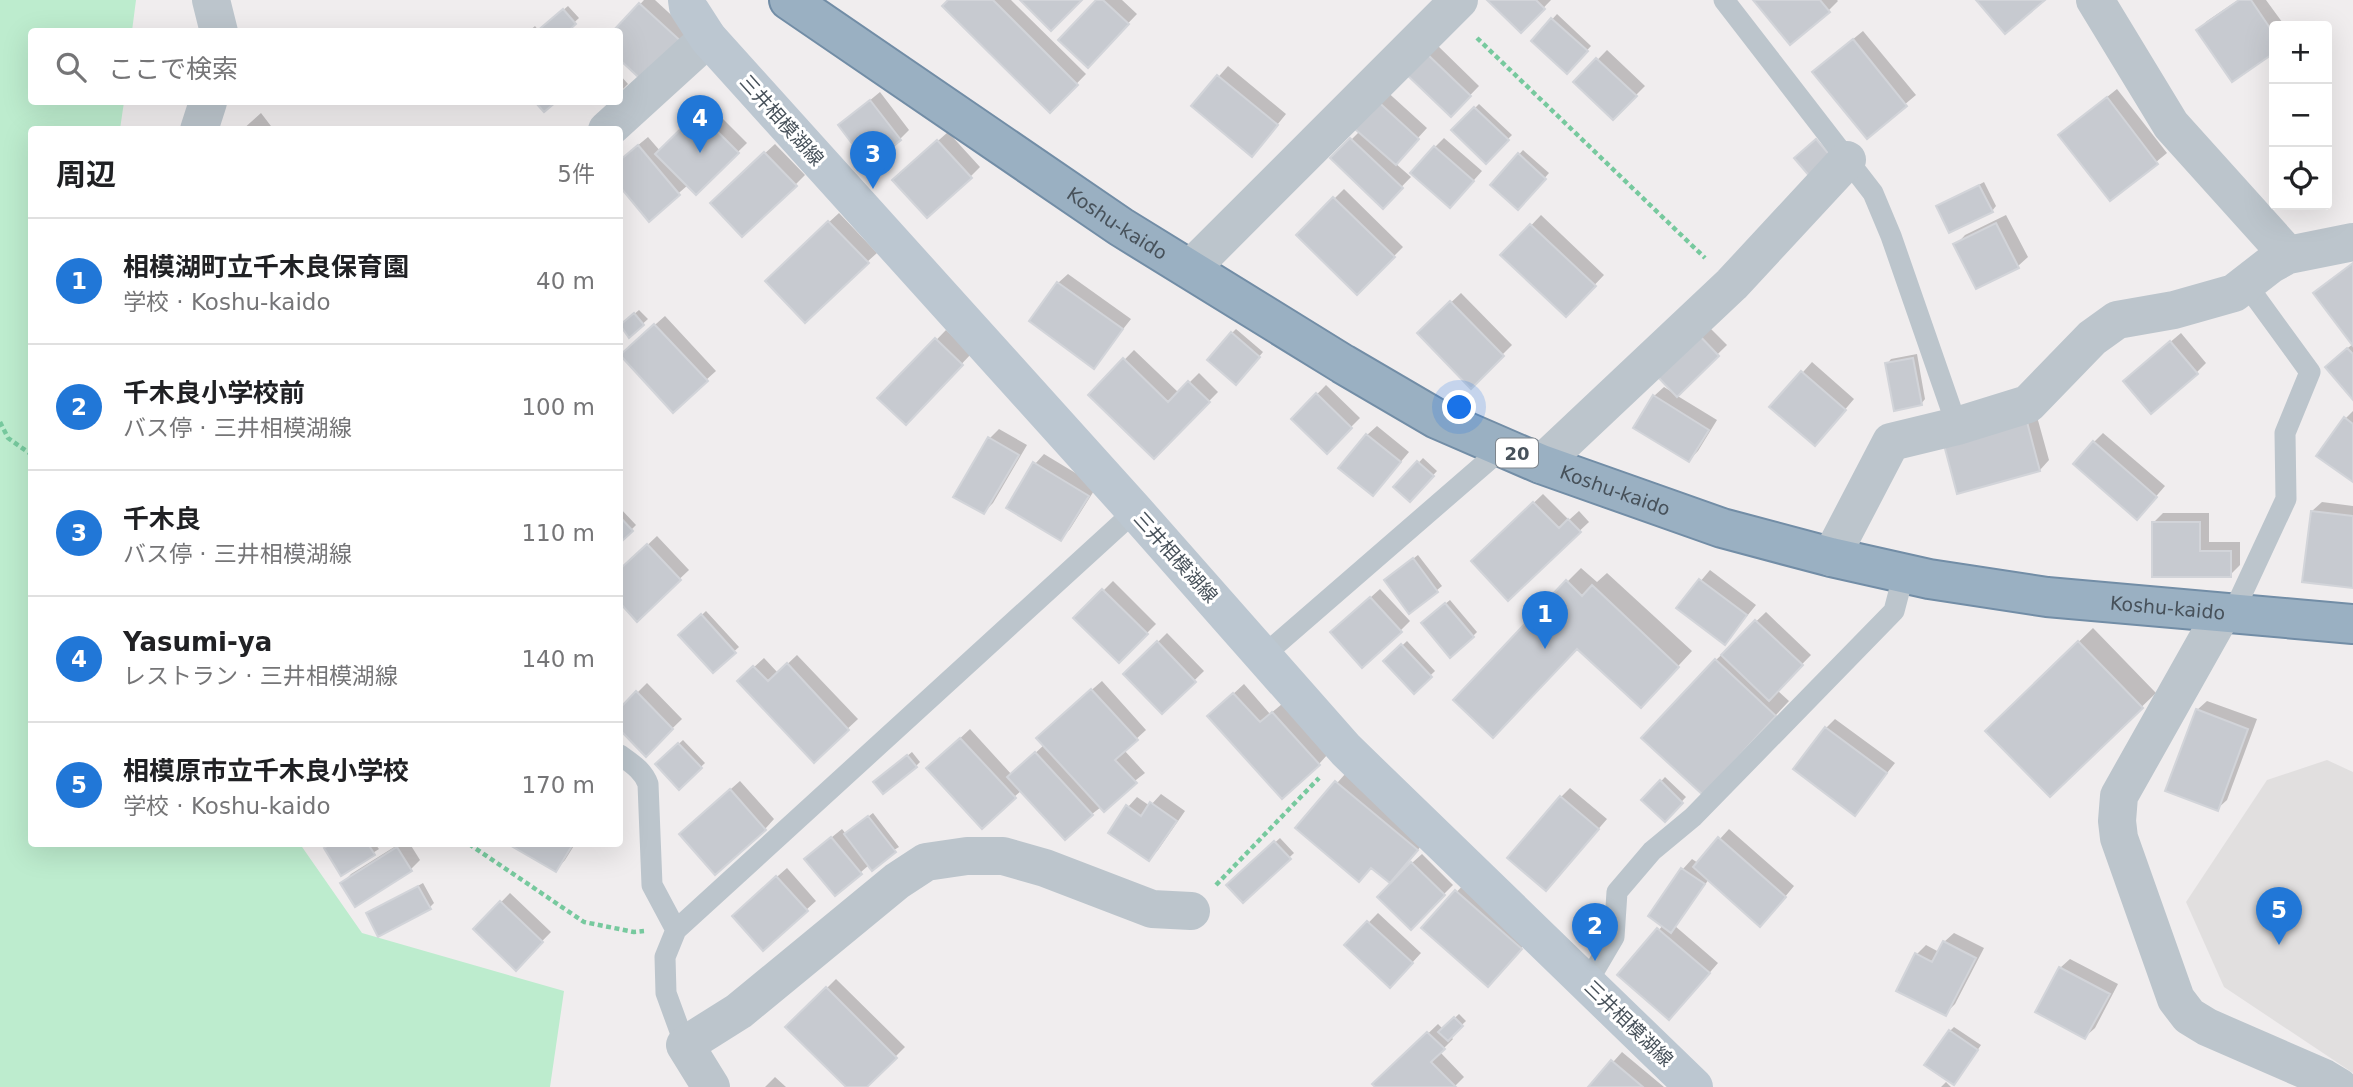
<!DOCTYPE html>
<html lang="ja">
<head>
<meta charset="utf-8">
<style>
	:root { --surface:#fff; --page:#f6f6f6; --text:#202124; --muted:#757577; --line:#e0e0e0; --accent:#2177d7 }
	body { margin:0; font-family:"DejaVu Sans","Noto Sans JP",sans-serif; background:var(--page); color:var(--text) }
	.controls { position:absolute; right:21px; top:21px; display:grid; overflow:hidden; border-radius:7px; box-shadow:0 7px 28px #0002 }
	.controls button { width:63px; height:63px; display:grid; place-items:center; padding:0; border:0; border-bottom:2px solid var(--line); background:var(--surface); color:var(--text); font:35px sans-serif }
	.you { position:absolute; left:1460px; top:408px; width:24px; height:24px; margin:-18px; border:5px solid #fff; border-radius:50%; background:#1a73e8; box-shadow:0 0 0 10px #1a73e833 }
	.badge { display:grid; place-items:center; width:46px; height:46px; border-radius:50%; background:var(--accent); color:#fff; font-size:23px; font-weight:700 }
	.pin { position:absolute; translate:-50% -58px; filter:drop-shadow(0 2px 4px #0008) }
	.pin::after { content:''; position:absolute; top:37px; width:24px; height:21px; background:inherit; clip-path:polygon(0 0,100% 0,50% 100%) }
	.list { margin:0; padding:0; list-style:none }
	h2 { display:flex; justify-content:space-between; align-items:center; height:91px; margin:0; padding:0 28px; font-size:30px }
	h2 small { font-size:23px; font-weight:400; color:var(--muted) }
	.list li { display:grid; grid-template-columns:46px 1fr auto; gap:21px; align-items:center; box-sizing:border-box; height:126px; padding:0 28px; border-top:2px solid var(--line) }
	.list b { display:block; font-size:26px; white-space:nowrap }
	.list p { margin:0; font-size:23px; white-space:nowrap; color:var(--muted) }
	.list em { font-size:23px; font-style:normal; color:var(--muted) }
	.icon { flex:none; width:38px; height:38px; fill:none; stroke:currentColor; stroke-width:2; stroke-linecap:round; stroke-linejoin:round }
	.map { position:relative; flex:none; width:2353px; height:1087px; overflow:hidden }
	.search { position:absolute; background:var(--surface); box-shadow:0 7px 28px #0002; left:28px; top:28px; width:595px; height:77px; display:flex; align-items:center; gap:18px; box-sizing:border-box; padding:0 24px; border-radius:7px; color:var(--muted); font-size:26px }
	.panel { position:absolute; background:var(--surface); box-shadow:0 7px 28px #0002; left:28px; top:126px; width:595px; height:721px; border-radius:7px }
	.map>svg:first-child { display:block }
	.education { fill:#e1dfdf }
	.green { fill:#bdecce }
	.shadow { fill:#0003 }
	.building { fill:#c7cad0; stroke:#d2d4d9; stroke-width:2 }
	.lines { fill:none; stroke-linecap:round; stroke-linejoin:round }
	.trunk-casing { stroke:#728da6; stroke-width:42 }
	.path { stroke:#77c99e; stroke-width:4.5; stroke-dasharray:5 3.5; stroke-linecap:butt }
	.service { stroke:#bcc5cc; stroke-width:21 }
	.minor { stroke:#bcc5cc; stroke-width:38 }
	.secondary { stroke:#bcc7d1; stroke-width:38 }
	.trunk { stroke:#9ab0c2; stroke-width:38 }
	.labels { text-anchor:middle; dominant-baseline:central; stroke-width:6; stroke-linejoin:round; paint-order:stroke }
	.shield { fill:#fff; stroke:#7e858c; stroke-width:2 }
	.shield-label { font-size:18px; font-weight:bold; fill:#47515a }
	.street-label { font-size:19px; fill:#47515a; stroke:#fff }
</style>
</head>
<body>
<div class="map">
<svg width="2353" height="1087" viewBox="0 0 2353 1087">
	<rect width="100%" height="100%" fill="#f0edee"/>
	<path class="education" d="M2327,760L2353,772V1073L2224,987L2186,902L2267,780Z"/>
	<path class="green" d="M0,0H136L132,31L32,32V102H124L120,129L32,130V844H300L362,933L564,991L550,1087H0Z"/>
	<path class="shadow" d="M644,0H655L693,35L648,84L620,58V32H615Z
		M950,0H1011L1086,74L1050,111Z
		M1099,0H1122L1137,14L1088,65Z
		M1490,0H1551L1521,31Z
		M1755,0H1837L1838,1L1829,10Z
		M2238,0H2266L2285,26H2274V51L2232,80L2198,30L2207,21Z
		M568,6L579,18L566,30L567,32H528L535,26L539,31Z
		M1557,14L1591,46L1567,72L1533,41Z
		M1863,31L1916,95L1867,136L1824,63Z
		M1436,44L1479,86L1451,115L1407,73Z
		M1607,50L1645,86L1613,118L1576,82Z
		M1228,66L1286,114L1261,145L1193,106Z
		M620,75L628,84L620,92Z
		M1383,88L1427,128L1395,163L1411,177L1383,206L1333,158L1360,131Z
		M2117,89L2167,153L2111,199L2060,135Z
		M880,92L909,130L900,139L840,125Z
		M708,104L747,143L696,193L688,185L649,219L620,184V160L648,137L661,152Z
		M1479,104L1512,135L1486,161L1453,130Z
		M261,113L274,130H242Z
		M948,132L980,167L970,177L904,171Z
		M1444,138L1482,171L1459,197L1435,147Z
		M775,144L805,175L795,185L722,193Z
		M1523,150L1549,173L1518,208L1492,185Z
		M1984,182L1996,206L1992,211L1938,207Z
		M1344,189L1403,247L1357,293L1298,235Z
		M839,213L877,253L867,262L776,271Z
		M1541,215L1604,275L1566,315L1503,255Z
		M2006,215L2028,257L2018,266L1956,245L1965,235Z
		M1068,274L1131,319L1094,366L1058,283Z
		M1461,293L1512,345L1471,386L1419,333Z
		M639,310L648,319L629,336L625,322Z
		M665,316L716,371L706,380L631,346Z
		M1707,325L1727,345L1676,395L1717,420L1698,451L1689,460L1654,396L1664,387L1675,394Z
		M1236,329L1263,352L1240,379L1232,333Z
		M946,330L971,354L906,423L880,398Z
		M2181,333L2206,363L2197,372H2135Z
		M2353,344V398L2336,357Z
		M1134,350L1179,393L1199,373L1218,392L1154,457L1090,395Z
		M1917,354L1925,399L1921,404L1887,364L1891,359Z
		M1812,362L1854,399L1824,434L1772,407Z
		M1326,385L1360,418L1327,451L1293,419Z
		M2353,411V480L2345,419Z
		M2036,413L2049,460L2040,470L1946,445Z
		M1377,426L1409,452L1382,484L1367,435Z
		M999,429L1027,445L993,503L984,512L990,438Z
		M2103,433L2165,486L2146,508L2094,442Z
		M1044,454L1097,486L1070,529L1061,539L1035,464Z
		M1423,458L1437,471L1410,500L1396,487Z
		M1543,494L1569,520L1579,511L1589,522L1508,598L1473,561Z
		M2322,502L2353,506V587L2312,511Z
		M620,508L636,525L620,541Z
		M2163,513H2209V542H2240V565L2230,575L2153,523Z
		M657,536L689,570L637,619L620,600V571Z
		M1418,555L1442,586L1410,612L1391,576Z
		M1581,568L1597,582L1607,573L1692,651L1655,691L1567,582Z
		M1710,570L1756,605L1725,643L1678,608Z
		M1113,581L1156,624L1119,661L1076,618Z
		M1380,589L1410,621L1401,630L1342,623Z
		M1450,600L1477,632L1473,636L1427,619Z
		M706,611L739,647L713,670L681,635Z
		M1766,612L1811,655L1777,690L1789,701L1717,778L1716,660Z
		M2093,628L2156,693L2050,795L1987,731Z
		M1167,633L1204,671L1162,712L1126,674Z
		M1407,641L1435,671L1414,691L1386,661Z
		M797,655L858,719L814,760L739,681L764,658L778,673Z
		M1102,681L1146,730L1124,750L1145,773L1092,814L1022,790L1014,797L938,759L970,729L1012,775L1045,744L1048,728Z
		M647,683L682,719L646,754L620,728V710Z
		M1244,684L1270,714L1282,704L1328,754L1319,764L1219,707Z
		M2207,701L2257,719L2227,800L2217,809L2197,710Z
		M1835,719L1895,763L1855,813L1826,728Z
		M683,740L705,763L679,787L657,764Z
		M912,752L920,762L916,766L880,778Z
		M1346,773L1426,840L1402,869L1403,871L1422,854L1453,885L1411,927L1393,883L1372,866L1298,827Z
		M1665,777L1686,797L1665,819L1644,800Z
		M740,781L774,819L765,829L690,825Z
		M1570,788L1607,819L1555,879L1561,797Z
		M1161,794L1185,811L1158,850L1149,859L1128,807L1137,797L1150,806Z
		M873,813L899,847L869,865L836,894L816,850L842,829L846,834Z
		M1729,829L1794,886L1770,915L1709,879L1675,926L1718,963L1679,1008L1659,930L1663,925L1650,916L1683,869L1692,859L1698,863Z
		M1280,838L1294,853L1243,901L1229,885Z
		M331,844H375L379,849L341,873L326,848Z
		M399,844H410L420,860L411,869L356,905L342,884L351,874Z
		M512,844H575L565,860L556,870Z
		M787,868L816,901L806,910L744,906Z
		M1466,882L1530,938L1497,976L1423,928Z
		M423,883L434,903L430,907L368,914Z
		M510,893L551,932L516,968L475,929Z
		M1378,913L1421,953L1400,976L1347,945Z
		M1954,933L1984,948L1955,1004L1945,1014L1917,954L1926,945L1939,952L1944,942Z
		M2070,959L2118,984L2095,1028L2085,1037L2060,968Z
		M836,979L905,1047L865,1087H848L788,1027Z
		M1459,1014L1466,1021L1450,1036L1453,1039L1440,1052L1464,1077L1454,1087H1377L1375,1084L1438,1024L1443,1029Z
		M1954,1027L1981,1045L1958,1078L1950,1031Z
		M1622,1052L1664,1087H1591Z
		M775,1077L786,1087H765Z
		M1946,1082L1951,1087H1941Z"/>
	<path class="building" d="M948,0H993L1078,85L1050,113L942,6Z
		M1020,0H1082L1051,31Z
		M1096,0H1103L1129,24L1088,68L1058,40Z
		M1487,0H1536L1545,9L1521,33Z
		M1753,0H1820L1830,12L1790,45Z
		M1976,0H2045L2005,34Z
		M2239,0H2251L2274,34V53L2232,82L2196,30Z
		M639,3L685,45L648,86L620,60V32H612Z
		M563,9L576,24L567,32H536Z
		M1551,18L1588,51L1567,74L1531,41Z
		M1853,39L1907,106L1867,139L1812,72Z
		M1425,52L1471,96L1451,117L1405,73Z
		M1596,58L1637,96L1613,120L1573,82Z
		M1217,75L1278,125L1252,157L1191,106Z
		M1372,96L1419,139L1396,165L1348,123Z
		M2107,97L2158,164L2110,201L2058,135Z
		M870,100L901,140L869,166L838,125Z
		M535,102H556L544,112Z
		M1474,107L1509,140L1486,164L1451,130Z
		M698,112L739,153L696,195L655,154Z
		M1350,138L1403,188L1383,209L1330,158Z
		M1816,139L1834,160L1812,179L1794,158Z
		M937,140L972,178L927,218L892,180Z
		M638,145L680,195L649,222L620,187V160Z
		M1434,146L1474,181L1450,208L1410,173Z
		M764,152L797,186L742,237L710,203Z
		M1518,153L1546,179L1518,210L1490,185Z
		M1979,185L1993,212L1949,233L1936,206Z
		M1333,197L1395,257L1357,295L1296,235Z
		M828,221L869,263L805,323L765,281Z
		M1996,223L2019,268L1976,289L1953,244Z
		M1530,224L1596,286L1566,317L1500,255Z
		M2353,263V346L2313,293Z
		M1057,282L1123,329L1094,369L1029,321Z
		M1450,301L1504,356L1471,389L1417,333Z
		M634,313L644,325L629,338L620,325Z
		M654,324L708,381L673,413L620,355Z
		M1231,332L1260,357L1236,385L1207,360Z
		M1697,333L1719,356L1677,397L1655,374Z
		M935,338L963,365L906,425L877,398Z
		M2170,341L2198,374L2151,414L2123,381Z
		M2347,348L2353,354V400L2325,367Z
		M1123,358L1168,402L1188,381L1210,402L1154,459L1088,395Z
		M1913,358L1922,405L1894,411L1885,363Z
		M1801,371L1846,410L1815,446L1769,407Z
		M1316,393L1352,428L1327,454L1291,419Z
		M1653,395L1709,430L1689,462L1633,428Z
		M2344,417L2353,424V482L2316,456Z
		M2027,422L2040,471L1957,494L1944,445Z
		M1366,434L1401,462L1373,496L1338,468Z
		M988,437L1019,455L984,514L953,497Z
		M2093,441L2157,497L2137,520L2073,464Z
		M1417,461L1434,476L1410,502L1393,487Z
		M1033,462L1089,496L1061,541L1006,508Z
		M1533,502L1559,528L1568,519L1581,532L1508,601L1471,561Z
		M2311,511L2353,516V588L2302,582Z
		M620,517L633,531L620,543Z
		M2152,522H2200V551H2231V577H2152Z
		M647,544L681,580L637,622L620,603V569Z
		M1413,558L1438,592L1409,614L1384,580Z
		M1699,579L1747,615L1725,645L1676,608Z
		M1566,580L1582,596L1592,585L1679,667L1641,708L1577,649L1493,738L1453,700Z
		M1102,589L1148,634L1119,663L1073,618Z
		M1370,597L1402,632L1362,668L1330,632Z
		M1445,603L1474,637L1450,658L1421,623Z
		M701,614L736,653L713,673L678,635Z
		M1755,620L1803,665L1769,701L1721,655Z
		M1157,641L1196,682L1162,714L1123,674Z
		M2078,641L2143,708L2050,797L1985,731Z
		M1401,644L1432,677L1414,694L1383,661Z
		M1715,659L1776,716L1703,795L1641,738Z
		M787,663L849,730L814,763L737,681L753,666L768,681Z
		M1091,689L1138,740L1115,760L1137,783L1104,812L1036,738Z
		M636,691L673,729L646,757L620,730V708Z
		M1233,693L1260,722L1272,712L1320,765L1282,799L1207,716Z
		M2196,709L2248,729L2218,811L2165,791Z
		M1825,727L1887,773L1855,816L1793,769Z
		M960,738L1016,798L982,829L926,768Z
		M678,743L702,768L679,790L655,764Z
		M1035,752L1093,815L1065,840L1007,777Z
		M907,755L917,767L883,794L873,782Z
		M1660,780L1683,803L1665,822L1641,800Z
		M1335,781L1418,850L1390,883L1371,868L1359,882L1295,828Z
		M730,789L766,830L715,875L679,834Z
		M1560,796L1599,829L1546,891L1507,858Z
		M1150,802L1177,821L1149,861L1108,833L1126,805L1141,816Z
		M868,816L896,852L872,871L844,834Z
		M831,837L862,874L835,896L804,859Z
		M1718,837L1786,897L1760,927L1693,867Z
		M1274,841L1291,859L1243,903L1226,885Z
		M331,844H368L375,855L341,876L324,848Z
		M508,844H573L556,872Z
		M397,847L412,871L355,907L340,883Z
		M1411,862L1445,895L1411,930L1377,897Z
		M1681,868L1705,884L1671,933L1648,916Z
		M776,876L808,911L763,951L732,916Z
		M418,886L431,909L378,937L366,913Z
		M1455,890L1522,949L1488,987L1421,928Z
		M500,901L543,942L516,971L473,929Z
		M1367,921L1413,963L1390,988L1344,945Z
		M1657,928L1710,973L1669,1020L1617,975Z
		M1943,941L1976,958L1946,1016L1896,991L1915,953L1932,962Z
		M2059,967L2110,994L2085,1039L2035,1012Z
		M826,987L897,1058L867,1087H846L785,1027Z
		M1454,1017L1463,1026L1448,1041L1438,1032Z
		M1949,1030L1978,1050L1954,1085L1924,1065Z
		M1427,1032L1445,1049L1431,1062L1456,1087H1375L1372,1084Z
		M1611,1060L1643,1087H1588Z"/>
	<g class="lines">
		<defs>
			<g id="trunk">
				<path id="s1" d="M789,0L1121,227L1343,364L1437,419L1541,464L1722,528L1831,557L1929,579L2047,597L2353,624"/>
			</g>
		</defs>
		<use href="#trunk" class="trunk-casing"/>
		<path class="path" d="M1477,38L1705,258
			M0,422L8,438L32,455
			M469,844L584,922L634,932L644,931
			M1216,885L1319,778"/>
		<path class="service" d="M1724,0L1873,193L1891,236L1957,426
			M2232,615L2286,499L2285,433L2310,372L2246,284
			M1264,655L1504,447
			M620,755C631,763 643,770 648,784L652,885L676,930L665,957L666,993L685,1045
			M676,930L1135,511
			M1587,983L1614,937L1617,892L1652,851L1693,817L1894,611L1904,573"/>
		<path class="minor" d="M211,0L219,32
			M2095,0L2171,125L2288,255
			M199,130L208,102
			M607,130L708,38
			M1190,269L1459,0
			M1541,464L1732,284L1847,160
			M1831,557L1891,442L1957,426L2028,404L2092,338L2117,320L2174,310L2234,293L2270,265L2288,255L2353,242
			M2222,613L2119,796L2117,821L2119,838L2176,999L2189,1016L2207,1027L2324,1078L2339,1087
			M711,1087L685,1045L739,1011L897,881L926,862L967,856H1003L1045,868L1152,909L1191,911"/>
		<path class="secondary" d="M687,0L688,7L708,38L1135,511L1346,750L1694,1087"/>
		<use href="#trunk" class="trunk"/>
	</g>
	<g class="labels">
		<rect class="shield" x="1496" y="438.5" width="42" height="29" rx="5"/>
		<g class="shield-label">
			<text x="1517" y="453">20</text>
		</g>
		<g class="street-label">
			<text transform="translate(782 120) rotate(48)">三井相模湖線</text>
			<text stroke="none"><textPath href="#s1" startOffset="397">Koshu-kaido</textPath></text>
			<text stroke="none"><textPath href="#s1" startOffset="964">Koshu-kaido</textPath></text>
			<text transform="translate(1176 557) rotate(48)">三井相模湖線</text>
			<text stroke="none"><textPath href="#s1" startOffset="1531">Koshu-kaido</textPath></text>
			<text transform="translate(1629 1023) rotate(44)">三井相模湖線</text>
		</g>
	</g>
</svg>
<div class="controls">
<button>+</button>
<button>−</button>
<button><svg class="icon" aria-label="locate" viewBox="0 0 24 24"><circle cx="12" cy="12" r="6"/><path d="M12 2v4M12 18v4M2 12h4M18 12h4"/></svg></button>
</div>
<div class="you"></div>
<div class="pin badge" style="left:1545px;top:649px">1</div>
<div class="pin badge" style="left:1595px;top:961px">2</div>
<div class="pin badge" style="left:873px;top:189px">3</div>
<div class="pin badge" style="left:700px;top:153px">4</div>
<div class="pin badge" style="left:2279px;top:945px">5</div>
<div class="search"><svg class="icon" aria-label="search" viewBox="0 0 24 24"><circle cx="10" cy="10" r="6"/><path d="M15 15l6 6"/></svg>ここで検索</div>
<section class="panel">
<h2>周辺<small>5件</small></h2>
<ul class="list">
<li><span class="badge">1</span><div><b>相模湖町立千木良保育園</b><p>学校 · Koshu-kaido</p></div><em>40 m</em></li>
<li><span class="badge">2</span><div><b>千木良小学校前</b><p>バス停 · 三井相模湖線</p></div><em>100 m</em></li>
<li><span class="badge">3</span><div><b>千木良</b><p>バス停 · 三井相模湖線</p></div><em>110 m</em></li>
<li><span class="badge">4</span><div><b>Yasumi-ya</b><p>レストラン · 三井相模湖線</p></div><em>140 m</em></li>
<li><span class="badge">5</span><div><b>相模原市立千木良小学校</b><p>学校 · Koshu-kaido</p></div><em>170 m</em></li>
</ul>
</section>
</div>
</body>
</html>
